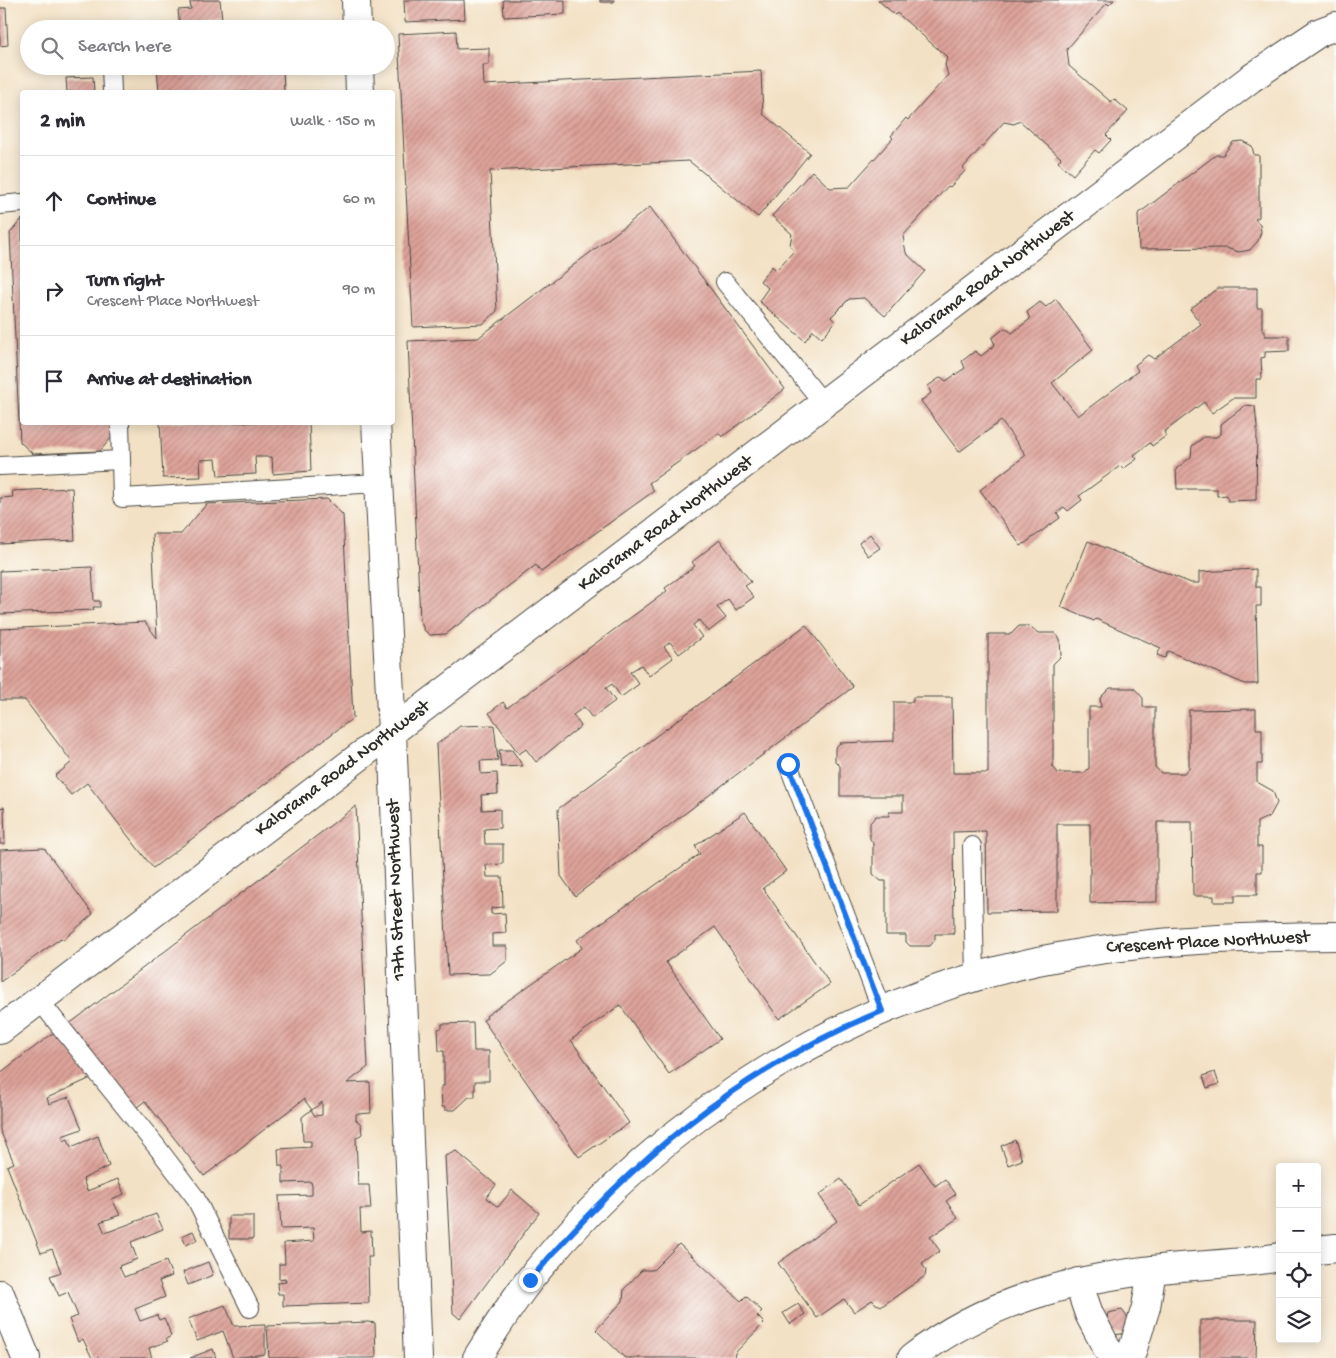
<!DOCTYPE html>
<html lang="en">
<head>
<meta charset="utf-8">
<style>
	:root { --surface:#fff; --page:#f7f7f7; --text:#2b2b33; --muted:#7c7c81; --line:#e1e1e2 }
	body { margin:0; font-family:"Gochi Hand",sans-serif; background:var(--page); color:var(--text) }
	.controls { position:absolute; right:15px; bottom:15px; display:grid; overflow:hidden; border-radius:5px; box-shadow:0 2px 12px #0003 }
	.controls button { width:45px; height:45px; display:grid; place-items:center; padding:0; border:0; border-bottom:1px solid var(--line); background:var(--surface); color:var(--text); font:25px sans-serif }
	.stop { position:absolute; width:15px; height:15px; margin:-11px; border:4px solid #1a73e8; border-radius:50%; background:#fff }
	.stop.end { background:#1a73e8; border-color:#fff; box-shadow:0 1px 5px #0008 }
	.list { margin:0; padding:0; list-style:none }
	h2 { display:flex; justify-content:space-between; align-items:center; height:65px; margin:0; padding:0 20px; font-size:21px }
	h2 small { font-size:16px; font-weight:400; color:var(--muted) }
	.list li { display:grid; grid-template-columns:32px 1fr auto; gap:15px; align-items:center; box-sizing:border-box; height:90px; padding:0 20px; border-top:1px solid var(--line) }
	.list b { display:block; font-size:19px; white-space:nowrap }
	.list p { margin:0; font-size:16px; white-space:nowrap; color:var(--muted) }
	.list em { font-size:16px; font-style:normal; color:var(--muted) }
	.icon { flex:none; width:28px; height:28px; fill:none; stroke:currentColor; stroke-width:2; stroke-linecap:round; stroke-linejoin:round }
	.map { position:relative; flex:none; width:1336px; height:1358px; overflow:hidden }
	.search { position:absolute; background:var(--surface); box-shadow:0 2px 12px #0003; left:20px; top:20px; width:375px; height:55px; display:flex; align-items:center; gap:12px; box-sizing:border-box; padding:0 18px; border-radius:28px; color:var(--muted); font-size:19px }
	.panel { position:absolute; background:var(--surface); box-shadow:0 2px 12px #0003; left:20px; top:90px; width:375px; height:335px; border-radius:5px }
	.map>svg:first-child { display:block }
	.building { fill:url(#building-hatch) }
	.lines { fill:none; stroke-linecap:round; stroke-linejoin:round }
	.service-casing { stroke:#494642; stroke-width:20 }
	.minor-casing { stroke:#494642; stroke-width:30 }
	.tertiary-casing { stroke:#494642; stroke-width:30 }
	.service { stroke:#fff; stroke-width:18 }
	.minor { stroke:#fff; stroke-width:28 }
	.tertiary { stroke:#fff; stroke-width:28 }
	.route { stroke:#1a73e8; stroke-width:6 }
	.labels { text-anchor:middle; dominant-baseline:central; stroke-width:4; stroke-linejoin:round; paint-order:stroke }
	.street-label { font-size:19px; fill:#2b2b2b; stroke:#fdfcf7 }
</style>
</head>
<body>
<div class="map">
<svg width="1336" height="1358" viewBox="0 0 1336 1358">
	<defs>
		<pattern id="building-hatch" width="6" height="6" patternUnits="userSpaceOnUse" patternTransform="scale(1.25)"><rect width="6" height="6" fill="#dea39a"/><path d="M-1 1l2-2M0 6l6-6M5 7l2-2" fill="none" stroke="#b4857e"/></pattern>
	</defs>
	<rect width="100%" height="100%" fill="#fdfcf7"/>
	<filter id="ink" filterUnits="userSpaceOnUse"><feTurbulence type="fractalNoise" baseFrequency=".02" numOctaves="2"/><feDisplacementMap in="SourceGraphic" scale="10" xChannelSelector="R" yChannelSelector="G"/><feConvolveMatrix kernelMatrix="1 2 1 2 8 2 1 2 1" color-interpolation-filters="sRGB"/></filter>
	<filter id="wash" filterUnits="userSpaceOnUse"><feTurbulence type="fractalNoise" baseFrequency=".0096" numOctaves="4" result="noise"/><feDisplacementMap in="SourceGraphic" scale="20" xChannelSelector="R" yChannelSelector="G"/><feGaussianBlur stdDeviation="1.12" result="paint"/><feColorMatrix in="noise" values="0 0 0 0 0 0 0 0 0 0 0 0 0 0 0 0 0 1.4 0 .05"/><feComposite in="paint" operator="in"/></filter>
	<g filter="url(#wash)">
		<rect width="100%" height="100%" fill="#f3e1c5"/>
		<g id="blocks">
			<path class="building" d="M201,0H220L222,19L203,21L204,27L180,29L178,10L191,9L190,2Z
				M404,0H464L465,19L405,22Z
				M503,0H565V14L504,17Z
				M600,0H614V2H600Z
				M878,0H1114L1109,5L1107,3L1067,49L1069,66L1111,102L1114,99L1128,111L1106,135L1111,140L1099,153L1095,150L1073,175L1058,162L1061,158L1020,121L1014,124L1004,122L963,168L965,171L950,187L948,186L903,236L906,253L925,271L885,316L864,298L849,299L831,317L835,322L822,338L813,330L805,341L759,301L768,288L760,281L772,266L776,270L794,251L790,245L792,234L772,216L812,171L830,188L849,187L893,138L891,136L906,118L908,120L948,75L945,65L947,57L897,13L895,15Z
				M0,8H6L8,45L0,46Z
				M57,26L58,29H43V27Z
				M456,31L457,49L489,48V65H483L484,85L761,71L763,114L810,153L758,217L689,161L490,171L497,311L483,324L413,327L398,34Z
				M157,66H283L284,92H159Z
				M93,77L94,92H67L66,78Z
				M1242,141L1252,146L1254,155H1259V217L1255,219L1260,225L1261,232L1258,241L1250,250L1239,252L1226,248L1139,249L1138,214L1216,155H1223L1233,142Z
				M650,207L785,389L722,437L719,433L649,483L654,491L541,572L536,565L446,634L430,635L424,630L420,620L408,341L478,338Z
				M22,219V422H111L112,437L100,451L33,454L20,442L10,233Z
				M1218,288H1257V308H1262V330H1265V336H1289V351L1265,352V357L1261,358L1262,379H1256V398H1233L1212,413L1204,402L1164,432L1166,436L1152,446L1150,443L1134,455L1137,459L1123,469L1120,466L1079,496L1082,500L1068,511L1064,507L1057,513L1060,518L1021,546L980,490L1026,455L1001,421L959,452L921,401L931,393L928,386L941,377L946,381L965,368L962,361L975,351L981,356L995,345L992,338L1005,328L1012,333L1030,319L1027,312L1040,302L1046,307L1056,299L1093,350L1052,383L1078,416L1138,371L1135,365L1148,355L1154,359L1201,324L1190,309Z
				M1246,405L1255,406L1257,427L1256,500L1228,501L1227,495L1217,496V489H1177L1176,469L1191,457L1192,446L1204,437H1216L1221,434V424Z
				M160,422H309L311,471L273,474L272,457H255L256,474L218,476L216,459L200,460L201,477L163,478Z
				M72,488L75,540L0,544V498L13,497L12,491Z
				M327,499L343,515L353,718L153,868L87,783L71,795L55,776L72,762L25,700H0V629L145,622L157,638L152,534H181L207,504Z
				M870,534L880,548L868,556L859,543Z
				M720,540L751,582L745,586L754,597L736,610L728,599L717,607L726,618L708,632L699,620L693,625L702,637L679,654L670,642L664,647L673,658L649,676L641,665L630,672L639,684L621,697L612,684L606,688L615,701L592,718L584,707L573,715L581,726L536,762L526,749L519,754L489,713L503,702L507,708L667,591L665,588L695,566L692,562Z
				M1088,541L1191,583H1199V572L1256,569V587H1261V606H1256L1258,684H1245L1168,651L1165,658L1157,655L1161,648L1096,619L1094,621L1061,607Z
				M92,567L94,601H100V607H93L94,610L0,614V571Z
				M806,625L853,687L575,896L561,876L558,809Z
				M1019,626H1030L1038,633H1055L1060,639L1061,656L1053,664V767L1058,773H1084L1089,768V707H1101L1100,698L1110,688H1134L1143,698V707H1155V767L1161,773H1184L1189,769V710L1256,709V729H1262V764H1257V782L1273,791L1277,803L1270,816L1257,822V847H1262V872H1257V895H1235V902H1214V896H1193L1192,822H1157V902L1090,903V824H1057V911L987,912L986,831L953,832L954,934H935V940L930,946H910L906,942V935H886V881H881L873,874V843L870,839V823L876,816H889V812H903V796H840V766L835,761V748L840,743L894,741V702H913V697H952L953,773H988V634H1011Z
				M494,725L498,760L480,761L481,774L497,773L498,794L481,795L482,810L500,809V828L484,829L485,844H503V864L486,865L487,877H502L503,907L491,908V914L505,913L506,933L492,934V946H507V961L490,974L448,975L436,745L460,726Z
				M499,750H512L523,766L501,767Z
				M356,806L368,1067L347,1083L370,1082L371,1113L356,1114V1120L361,1124L362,1134L356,1138L358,1185H369L371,1209H360L361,1232L371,1231L372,1257H368L369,1303L283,1306V1294H278L277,1283L286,1282L285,1278L279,1279V1264H285L284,1243L314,1241L313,1228L281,1229L279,1196L312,1195V1186L311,1182L283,1183V1166H279L278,1149L311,1147V1141H303L302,1117L311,1110L315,1116L322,1115V1102L312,1110L304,1099L204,1176L145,1101L133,1110L68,1025Z
				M4,807L5,844H0V808Z
				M745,812L786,871L763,888L830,984L779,1019L715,927L666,962L720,1039L669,1074L620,1005L571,1040L629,1123L579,1157L483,1020L487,1018L486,1016L582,948L577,940L700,854L695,846Z
				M44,848L93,914L63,940L61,938L0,982V850Z
				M473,1023L474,1051H489V1081H475V1097H469L455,1110H445V1107H442L441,1086H444V1051H439L438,1029L442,1028V1024Z
				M56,1031L91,1078L47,1098L49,1104L69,1097L82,1129L62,1136L64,1141L68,1139L71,1147L98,1136L109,1166L83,1179L87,1191L118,1179L124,1194L112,1199L120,1215L100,1222L105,1233L156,1214L163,1229L131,1242L137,1259L119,1266L124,1277L166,1261L172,1276L159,1281L165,1297L135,1309L140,1321L157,1315L159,1320L164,1318L168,1327L171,1336L166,1339L168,1341L149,1348L152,1358H92L83,1339L78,1342L69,1319L78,1316L68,1292L59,1296L50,1276L61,1272L52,1249L41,1253L7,1166L14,1163L0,1130V1073Z
				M1215,1072L1219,1084L1207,1088L1203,1076Z
				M1015,1140L1022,1160L1008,1165L1001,1146Z
				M456,1151L496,1185L486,1198L498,1207L512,1190L539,1213L460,1319L453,1313L445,1156Z
				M919,1163L935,1186L945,1179L956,1194L946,1201L958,1218L930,1237L940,1251L922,1264L926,1270L925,1276L882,1306L876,1304L872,1300L854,1312L844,1299L817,1318L778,1263L837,1221L819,1195L841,1179L859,1205Z
				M229,1216H253V1239H229Z
				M193,1231L197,1240L186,1245L182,1236Z
				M679,1244L741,1301L746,1296L762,1311L757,1316L764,1323L735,1353L734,1358H625L596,1330L623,1301L624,1289L642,1270H653Z
				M208,1262L213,1275L188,1285L183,1272Z
				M798,1304L805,1314L790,1324L783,1313Z
				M225,1305L234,1326L265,1325V1354L233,1358L223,1331L197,1341L188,1319Z
				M1122,1310L1130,1321L1127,1333L1114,1335L1105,1326L1108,1313Z
				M1200,1320H1257L1256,1358H1200Z
				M368,1322L375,1323L376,1358H269L267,1326Z
				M213,1349L216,1358H190Z"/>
		</g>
	</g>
	<g filter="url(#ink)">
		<use href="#blocks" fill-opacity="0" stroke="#494642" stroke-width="1"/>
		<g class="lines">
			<defs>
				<path id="service" d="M111,66L112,92
					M0,205L22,203
					M725,282L824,404
					M120,422L122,498L378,483
					M0,466L120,460
					M788,764L882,1011
					M972,846L975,976
					M39,1000L157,1147L195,1197L250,1308"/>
				<path id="minor" d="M356,0L357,29
					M359,66L360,92
					M376,422L392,732L418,1358
					M1317,1250L1336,1248
					M1078,1282L1089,1314L1112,1358
					M0,1294L26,1358
					M477,1358C494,1331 511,1303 531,1278C666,1111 856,992 1069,955C1157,939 1247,937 1336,936
					M912,1358C985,1300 1078,1277 1170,1268C1206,1264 1244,1264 1280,1257
					M1130,1358L1146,1307L1152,1270"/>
				<path id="tertiary" d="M0,1030L1250,79L1320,32L1336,26"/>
			</defs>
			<use href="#service" class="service-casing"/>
			<use href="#minor" class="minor-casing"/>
			<use href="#tertiary" class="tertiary-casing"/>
			<use href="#service" class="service"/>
			<use href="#minor" class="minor"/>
			<use href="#tertiary" class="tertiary"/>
		</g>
	</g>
	<g class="lines" filter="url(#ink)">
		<path class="route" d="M530,1280C630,1161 737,1071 882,1011L788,764"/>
	</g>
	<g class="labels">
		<g class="street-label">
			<text transform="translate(988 279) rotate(-37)">Kalorama Road Northwest</text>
			<text transform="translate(666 524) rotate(-37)">Kalorama Road Northwest</text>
			<text transform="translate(343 769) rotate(-37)">Kalorama Road Northwest</text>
			<text transform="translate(397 890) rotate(-92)">17th Street Northwest</text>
			<text transform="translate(1208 943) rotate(-3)">Crescent Place Northwest</text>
		</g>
	</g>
</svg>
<div class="controls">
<button>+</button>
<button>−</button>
<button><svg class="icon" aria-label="locate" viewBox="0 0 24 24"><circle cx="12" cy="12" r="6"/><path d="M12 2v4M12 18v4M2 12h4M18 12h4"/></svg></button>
<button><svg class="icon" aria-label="layers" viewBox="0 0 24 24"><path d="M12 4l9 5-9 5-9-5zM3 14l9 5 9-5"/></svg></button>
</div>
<div class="stop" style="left:788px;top:764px"></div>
<div class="stop end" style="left:530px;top:1280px"></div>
<div class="search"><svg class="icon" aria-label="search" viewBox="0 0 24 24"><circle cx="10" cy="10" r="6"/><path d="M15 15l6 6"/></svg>Search here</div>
<section class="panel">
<h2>2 min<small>Walk · 150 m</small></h2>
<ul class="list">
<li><svg class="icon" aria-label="ahead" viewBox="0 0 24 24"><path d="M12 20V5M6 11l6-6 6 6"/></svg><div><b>Continue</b></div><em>60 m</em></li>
<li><svg class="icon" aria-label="right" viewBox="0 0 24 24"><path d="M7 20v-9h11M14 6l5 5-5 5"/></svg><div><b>Turn right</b><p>Crescent Place Northwest</p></div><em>90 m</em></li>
<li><svg class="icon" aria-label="arrive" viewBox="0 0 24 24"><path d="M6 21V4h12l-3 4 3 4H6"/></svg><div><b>Arrive at destination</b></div></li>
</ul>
</section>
</div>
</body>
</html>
